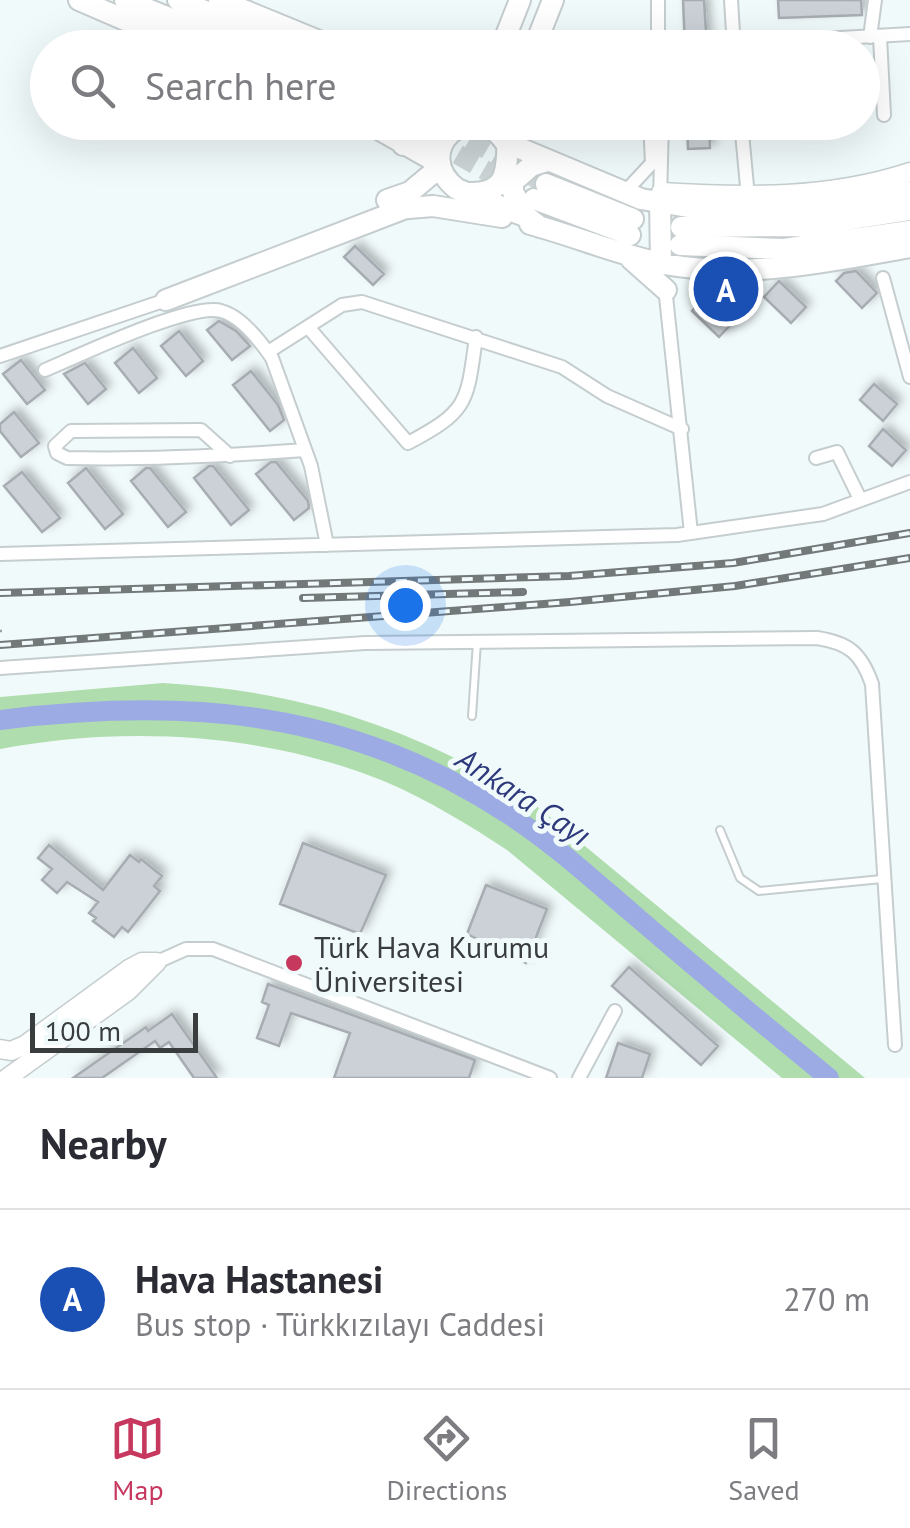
<!DOCTYPE html>
<html lang="en">
<head>
<meta charset="utf-8">
<style>
	:root { --surface:#fff; --page:#f2f2f3; --text:#2b2b33; --muted:#7c7c81; --line:#e1e1e2; --accent:#c7385f }
	body { margin:0; font-family:"PT Sans",sans-serif; background:var(--page); color:var(--text) }
	.scale { position:absolute; left:30px; bottom:25px; width:168px; box-sizing:border-box; padding-left:10px; border:5px solid #3a3d3e; border-top:0; font-size:28px; line-height:35px; white-space:nowrap; color:#3a3d3e; -webkit-text-stroke:8px #f1fafb; paint-order:stroke }
	.you { position:absolute; left:405px; top:605px; width:35px; height:35px; margin:-25px; border:8px solid #fff; border-radius:50%; background:#1a73e8; box-shadow:0 0 0 15px #1a73e833 }
	.badge { display:grid; place-items:center; width:65px; height:65px; border-radius:50%; background:var(--accent); color:#fff; font-size:32px; font-weight:700 }
	.pin { position:absolute; translate:-50% -50%; border:5px solid #fff; box-shadow:0 2px 10px #0006 }
	.list { margin:0; padding:0; list-style:none }
	h2 { display:flex; justify-content:space-between; align-items:center; height:130px; margin:0; padding:0 40px; font-size:42px }
	h2 small { font-size:32px; font-weight:400; color:var(--muted) }
	.list li { display:grid; grid-template-columns:65px 1fr auto; gap:30px; align-items:center; box-sizing:border-box; height:180px; padding:0 40px; border-top:2px solid var(--line) }
	.list b { display:block; font-size:38px; white-space:nowrap }
	.list p { margin:0; font-size:32px; white-space:nowrap; color:var(--muted) }
	.list em { font-size:32px; font-style:normal; color:var(--muted) }
	.icon { flex:none; width:55px; height:55px; fill:none; stroke:currentColor; stroke-width:2; stroke-linecap:round; stroke-linejoin:round }
	.map { position:relative; flex:none; width:910px; height:1078px; overflow:hidden }
	.search { position:absolute; background:var(--surface); box-shadow:0 10px 40px #0002; left:30px; right:30px; top:30px; height:110px; display:flex; align-items:center; gap:25px; box-sizing:border-box; padding:0 35px; border-radius:55px; color:var(--muted); font-size:38px }
	.sheet { height:310px; background:var(--surface) }
	nav { display:flex; justify-content:space-around; align-items:center; box-sizing:border-box; height:140px; border-top:2px solid var(--line); background:var(--surface); font-size:28px; color:var(--muted) }
	nav a { display:grid; justify-items:center; gap:5px }
	nav .on { color:var(--accent) }
	.map>svg:first-child { display:block }
	.green { fill:#afddae }
	.lines { fill:none; stroke-linecap:round; stroke-linejoin:round }
	.river { stroke:#9cabe4; stroke-width:20 }
	.building { fill:#cbd1d6; stroke:#a6acb1; stroke-width:2.5; filter:url(#shadow) }
	.primary-tunnel { stroke:#ccd4d5; stroke-width:20; stroke-dasharray:20 10; stroke-linecap:butt }
	.lane-casing { stroke:#c5cdcf; stroke-width:10 }
	.street-casing { stroke:#c5cdcf; stroke-width:16 }
	.secondary-casing { stroke:#c5cdcf; stroke-width:21 }
	.primary-casing { stroke:#c5cdcf; stroke-width:24 }
	.path { stroke:#999fa0; stroke-width:2.5; stroke-dasharray:2.5 8; stroke-linecap:butt }
	.lane { stroke:#fff; stroke-width:6 }
	.street { stroke:#fff; stroke-width:12 }
	.secondary { stroke:#fff; stroke-width:18 }
	.primary { stroke:#fff; stroke-width:20 }
	.rail-casing { stroke:#737879; stroke-width:8 }
	.rail { stroke:#f1fafb; stroke-width:4; stroke-dasharray:11; stroke-linecap:butt }
	.poi-dot { fill:#c7385f; stroke:#f1fafb; stroke-width:4 }
	.labels { text-anchor:middle; dominant-baseline:central; stroke-width:10; stroke-linejoin:round; paint-order:stroke }
	.poi-label { font-size:30px; fill:#3a3d3e; stroke:#f1fafb; text-anchor:start }
	.water-label { font-size:32px; font-style:italic; fill:#2e397c; stroke:#f1fafb }
</style>
</head>
<body>
<div class="map">
<svg width="910" height="1078" viewBox="0 0 910 1078">
	<defs>
		<filter id="shadow"><feDropShadow dx="5" dy="-5" stdDeviation="5" flood-color="#0004"/></filter>
	</defs>
	<rect width="100%" height="100%" fill="#f1fafb"/>
	<path class="green" d="M163,683C300,691 409,726 527,798L865,1078H782L507,850C469,825 428,800 386,782C267,733 126,725 0,749V697Z"/>
	<g class="lines">
		<path class="river" d="M0,720C185,697 348,709 508,814C553,843 592,879 632,913C697,969 763,1024 829,1078"/>
	</g>
	<path class="building" d="M683,0H704L707,48H685Z
		M778,0H861L862,15L779,18Z
		M687,122H709L710,148L688,149Z
		M355,246L384,274L373,285L344,257Z
		M856,271L877,293L862,308L836,281L844,273Z
		M779,281L806,307L791,323L764,297Z
		M707,295L734,321L719,337L692,311Z
		M219,321L236,331L250,346L232,360L207,330Z
		M179,331L203,361L186,376L161,346Z
		M133,348L157,378L139,393L115,363Z
		M21,360L45,390L27,404L3,374Z
		M85,363L106,389L88,404L64,374Z
		M251,371L278,405L284,420L270,431L233,385Z
		M874,384L897,404L883,421L860,400Z
		M14,412L39,443L21,457L0,431V424Z
		M883,429L906,450L892,466L869,446Z
		M271,462H276L308,501L309,508L294,520L256,474Z
		M209,466H213L249,510L231,525L194,478Z
		M86,468L123,514L105,529L68,483Z
		M146,468H150L186,512L168,527L131,481Z
		M22,472L60,518L42,532L4,486Z
		M303,843L386,875L360,934L280,904Z
		M49,845L103,890L130,855L139,862L141,859L162,876L154,886L160,891L128,932L122,927L114,937L93,921L96,918L89,913L98,902L67,882L57,893L42,880L52,869L38,858Z
		M486,885L547,909L526,963L467,934Z
		M629,967L718,1046L701,1065L612,986Z
		M268,984L475,1060L469,1078H334L350,1033L291,1013L279,1046L257,1038L269,1005L262,1002Z
		M172,1014L217,1078H194L169,1042L160,1048L155,1041L102,1078H73L146,1027L148,1031Z
		M618,1043L650,1054L642,1078H606Z"/>
	<g class="lines">
		<path class="primary-tunnel" d="M406,124L517,189
			M444,124L546,184"/>
		<defs>
			<path id="lane" d="M472,716L477,642
				M720,830L740,878L759,891L882,879"/>
			<path id="street" d="M731,0L734,48
				M870,37L875,0
				M880,37L884,115
				M734,44L910,34
				M658,48V0
				M741,122L748,197
				M624,193L652,163L650,122
				M660,199L662,122
				M883,278L910,377
				M665,287L691,533
				M308,327L408,443C469,411 467,402 476,337
				M268,352L342,305L362,302L562,367L607,396L682,429
				M0,356L166,300
				M45,370C78,356 192,302 221,311C241,316 261,342 272,358L311,466L327,545
				M230,456L201,430L71,431L55,446L57,453L67,458C147,460 225,456 305,450
				M816,458L837,452L860,499
				M0,554L677,535L823,514L910,482
				M0,668L365,643L817,638C849,643 861,653 872,684L895,1045
				M157,962L186,949H213L550,1078
				M579,1078L615,1011"/>
			<path id="secondary" d="M661,192C745,197 828,199 910,172
				M0,1049L11,1051L25,1045L129,969L142,962H157
				M7,1078L128,991L157,962"/>
			<path id="primary" d="M79,0L190,48
				M125,0L243,48
				M178,0L295,48
				M219,0L336,48
				M501,48L520,0
				M534,48L553,0
				M366,122L440,164
				M403,122L406,124
				M403,145L429,137L438,122
				M546,184L633,219
				M468,193C520,195 502,153 510,122
				M534,199L630,235
				M387,200L410,192L440,167
				M660,201L661,263
				M397,209L433,206L502,217
				M527,217L513,192V182L531,166L547,161
				M530,224C575,236 619,255 664,264C748,279 827,262 910,247
				M540,227L527,217L457,189C409,152 471,94 505,142L641,199L723,213L833,204L910,192
				M681,227L805,226L910,210
				M680,245L784,249L910,231
				M631,259L666,290
				M166,300L411,206"/>
		</defs>
		<use href="#lane" class="lane-casing"/>
		<use href="#street" class="street-casing"/>
		<use href="#secondary" class="secondary-casing"/>
		<use href="#primary" class="primary-casing"/>
		<path class="path" d="M0,631H2"/>
		<use href="#lane" class="lane"/>
		<use href="#street" class="street"/>
		<use href="#secondary" class="secondary"/>
		<use href="#primary" class="primary"/>
		<defs>
			<path id="rail" d="M0,593L569,576L733,563L910,533
				M303,598L523,592
				M0,645L570,602L735,586L910,558"/>
		</defs>
		<use href="#rail" class="rail-casing"/>
		<use href="#rail" class="rail"/>
	</g>
	<circle class="poi-dot" cx="294" cy="963" r="10"/>
	<g class="labels">
		<g class="poi-label">
			<text x="314" y="946">Türk Hava Kurumu<tspan x="314" dy="34">Üniversitesi</tspan></text>
		</g>
		<g class="water-label">
			<text transform="translate(524 796) rotate(33)">Ankara Çayı</text>
		</g>
	</g>
</svg>
<div class="scale">100 m</div>
<div class="you"></div>
<div class="pin badge" style="left:726px;top:289px;background:#1a4fb4">A</div>
<div class="search"><svg class="icon" aria-label="search" viewBox="0 0 24 24"><circle cx="10" cy="10" r="6"/><path d="M15 15l6 6"/></svg>Search here</div>
</div>
<section class="sheet">
<h2>Nearby<small></small></h2>
<ul class="list">
<li><span class="badge" style="background:#1a4fb4">A</span><div><b>Hava Hastanesi</b><p>Bus stop · Türkkızılayı Caddesi</p></div><em>270 m</em></li>
</ul>
</section>
<nav>
<a class="on"><svg class="icon" aria-label="map" viewBox="0 0 24 24"><path d="M3 6l6-2 6 2 6-2v14l-6 2-6-2-6 2zM9 4v14M15 6v14"/></svg>Map</a>
<a><svg class="icon" aria-label="directions" viewBox="0 0 24 24"><path d="M12 3l9 9-9 9-9-9zM9 14v-3h6M13 9l2 2-2 2"/></svg>Directions</a>
<a><svg class="icon" aria-label="saved" viewBox="0 0 24 24"><path d="M7 4h10v16l-5-4-5 4z"/></svg>Saved</a>
</nav>
</body>
</html>
